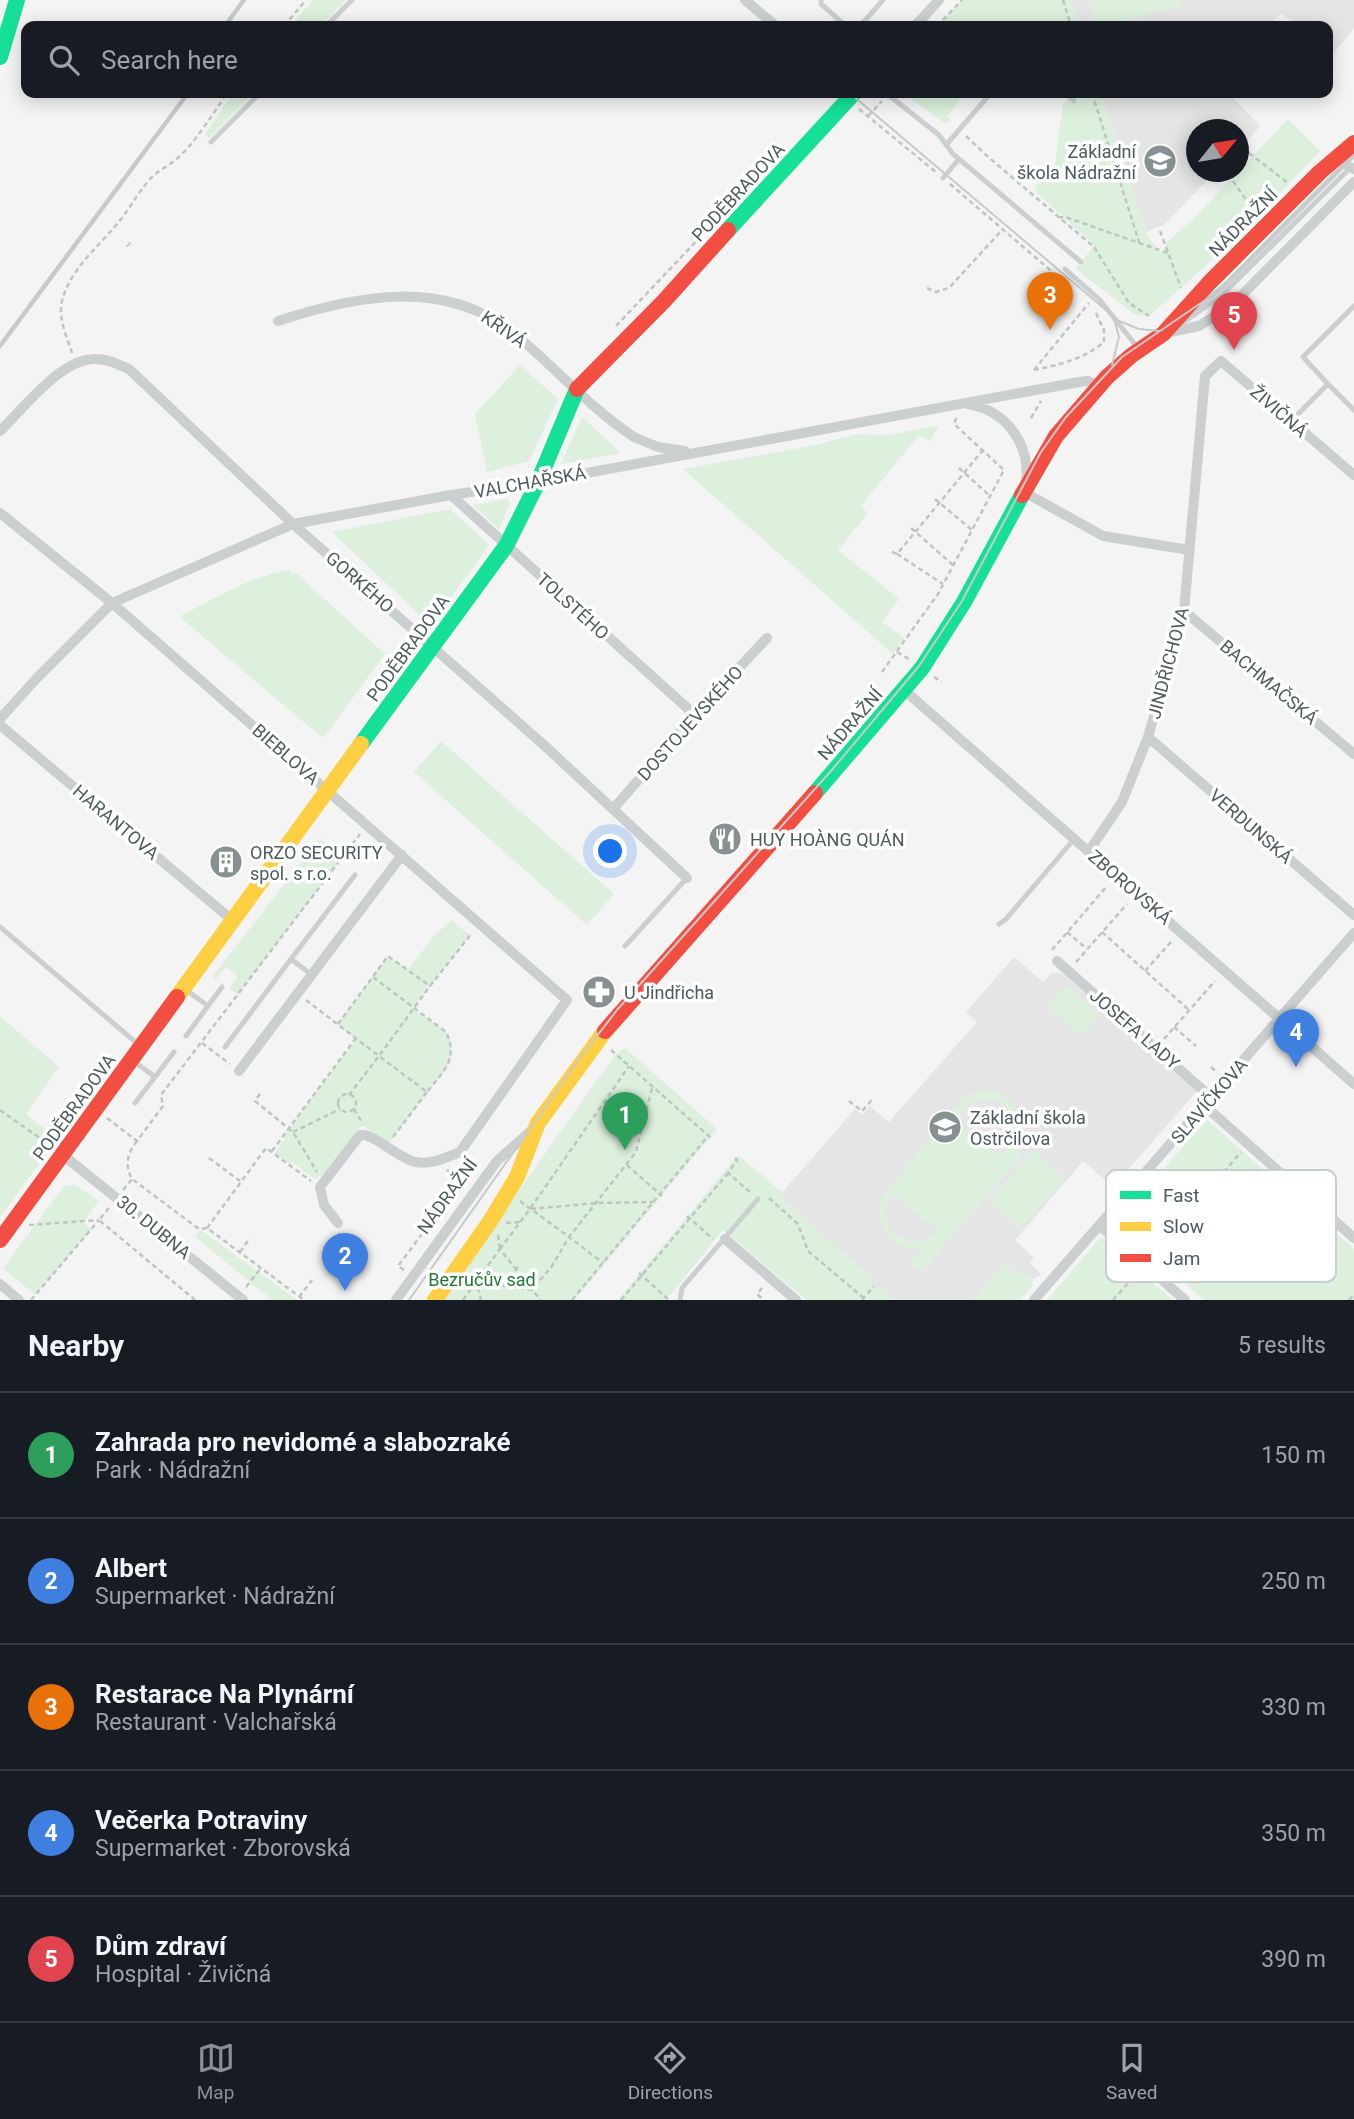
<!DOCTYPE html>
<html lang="en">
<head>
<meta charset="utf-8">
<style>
	:root { --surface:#171b24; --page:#20242c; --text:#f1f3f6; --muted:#9ea1a6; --line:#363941; --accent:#879192 }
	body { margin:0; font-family:Roboto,sans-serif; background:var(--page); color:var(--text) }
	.compass { position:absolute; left:1186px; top:119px; width:63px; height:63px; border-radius:50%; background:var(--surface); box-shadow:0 4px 18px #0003; rotate:60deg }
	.you { position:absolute; left:611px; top:852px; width:24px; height:24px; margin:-18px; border:5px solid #fff; border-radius:50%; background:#1a73e8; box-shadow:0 0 0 10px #1a73e833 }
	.badge { display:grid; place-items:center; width:46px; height:46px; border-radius:50%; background:var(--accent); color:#fff; font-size:23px; font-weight:700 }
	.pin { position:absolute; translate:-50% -58px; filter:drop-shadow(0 2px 4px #0008) }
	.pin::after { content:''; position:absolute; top:37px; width:24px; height:21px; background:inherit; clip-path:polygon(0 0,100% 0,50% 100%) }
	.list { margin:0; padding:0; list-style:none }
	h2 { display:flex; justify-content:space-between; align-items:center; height:91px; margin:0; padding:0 28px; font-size:30px }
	h2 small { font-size:23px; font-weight:400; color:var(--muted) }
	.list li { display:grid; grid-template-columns:46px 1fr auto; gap:21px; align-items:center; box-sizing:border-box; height:126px; padding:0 28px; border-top:2px solid var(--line) }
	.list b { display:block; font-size:26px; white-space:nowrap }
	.list p { margin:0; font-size:23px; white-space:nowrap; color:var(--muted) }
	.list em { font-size:23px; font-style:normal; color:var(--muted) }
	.icon { flex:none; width:38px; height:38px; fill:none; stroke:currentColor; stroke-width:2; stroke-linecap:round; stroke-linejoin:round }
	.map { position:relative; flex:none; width:1354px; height:1300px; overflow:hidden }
	.search { position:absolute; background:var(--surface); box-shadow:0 4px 18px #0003; left:21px; right:21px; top:21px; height:77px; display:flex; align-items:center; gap:18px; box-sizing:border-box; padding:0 24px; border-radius:14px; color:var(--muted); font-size:26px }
	.sheet { height:721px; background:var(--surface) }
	nav { display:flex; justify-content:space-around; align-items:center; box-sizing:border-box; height:98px; border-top:2px solid var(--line); background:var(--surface); font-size:19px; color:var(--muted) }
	nav a { display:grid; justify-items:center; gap:4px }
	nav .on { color:var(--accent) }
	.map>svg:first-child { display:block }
	.education { fill:#e6e5e6 }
	.green { fill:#dcf0dd; fill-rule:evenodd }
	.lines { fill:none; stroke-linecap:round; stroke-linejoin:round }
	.path { stroke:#bdc6c0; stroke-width:2.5; stroke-dasharray:5 3.5; stroke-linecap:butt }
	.lane { stroke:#cbcfcf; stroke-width:5 }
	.street { stroke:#cbcfcf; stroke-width:10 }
	.fast { stroke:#16e098; stroke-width:16 }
	.slow { stroke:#ffcf43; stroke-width:16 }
	.jam { stroke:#f24e42; stroke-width:16 }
	.tram { stroke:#c7caca; stroke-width:2 }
	.rail { stroke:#c7caca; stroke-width:4.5 }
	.labels { text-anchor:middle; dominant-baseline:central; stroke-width:7; stroke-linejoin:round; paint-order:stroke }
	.poi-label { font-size:18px; fill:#4c5b5e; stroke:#fff; text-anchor:start }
	.street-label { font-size:18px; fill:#4c5b5e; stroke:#fff }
	.park-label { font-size:18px; fill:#237933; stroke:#fff }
	.key { fill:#fff; stroke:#c9cecf; stroke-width:2 }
	.key-label { font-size:19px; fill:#4c5b5e }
</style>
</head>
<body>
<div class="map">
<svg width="1354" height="1300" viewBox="0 0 1354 1300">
	<rect width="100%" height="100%" fill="#f4f4f4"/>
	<path class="education" d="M1071,0H1354V28L1333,54L1328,50V26H1298L1281,13L1268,26H1080Z
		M1101,93H1240L1234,99L1260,126L1239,150L1238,130H1196V172H1215L1165,224L1146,232Z
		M1014,957L1043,982L1052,973H1062L1198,1090L1113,1187L1083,1161L1022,1232L1015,1240L1034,1258L1030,1263L1041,1274L1038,1277L1032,1280L1022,1272L1019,1275L989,1286L987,1284L973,1300H896L882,1288L879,1290L869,1282L871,1278L779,1196L855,1109L862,1115L870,1106L889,1122L977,1022L966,1012Z"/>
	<path class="green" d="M313,0H346L320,26H290Z
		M962,0H1071L1080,26H938Z
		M1089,0H1180L1182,8L1095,26Z
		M233,93H254L209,139L205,134Z
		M903,93H966L947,116L952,121L944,123Z
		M1072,93H1101L1146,232L1158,251L1168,253L1165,244L1195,217L1288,119L1320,151C1266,209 1209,265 1149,316L1134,314L1076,269L1094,245L1038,194L1035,187L1055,164L1063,104Z
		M520,365L558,399L529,461L487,472L475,414Z
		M582,417L621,453L561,464Z
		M939,425L930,441L919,435L862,505L867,514L838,550L899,599L882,622L904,638L893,654L683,469L811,446L857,434L889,435Z
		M507,499L510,503L499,529L473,505Z
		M450,509L489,545L431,626L332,532Z
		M289,570L292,574H297L385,654L324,737L320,736L181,618L182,615C216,598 251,576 289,570Z
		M441,741L614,894L587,925L414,772Z
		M320,838L343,856L238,995L229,988L238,976L226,967L216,979L213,976Z
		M451,920L470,935L413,1008L446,1032L451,1042V1057L448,1066L388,1144L362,1125L326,1172L315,1179L292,1162L290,1164L275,1153L284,1140V1136L356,1039L338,1024L388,956L408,970L433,937Z
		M1066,985L1100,1015L1081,1036L1047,1006Z
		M0,1016L59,1067L26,1114L57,1139L0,1217Z
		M625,1048L717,1129L575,1300H441L615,1055Z
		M983,1090C1016,1092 1034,1121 1016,1150L1022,1155L922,1272L911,1263L921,1249C891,1251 874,1228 881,1199L961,1100L970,1094ZM984,1099C1005,1099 1022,1117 1014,1138C1011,1145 1005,1151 1000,1156L957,1120L969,1105ZM894,1194L937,1230C911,1262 867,1221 894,1194Z
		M1207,1120L1354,1249V1300H1204L1115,1223Z
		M1034,1150L1065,1178L1020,1229L989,1201Z
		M738,1155L782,1192L779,1196L872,1279L869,1282L879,1290L881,1287L896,1300H806L723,1230L666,1300H618Z
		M76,1185L99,1201L83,1222L91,1230L35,1295L3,1268L64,1186Z
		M199,1231H202L297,1300H272L195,1237Z
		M1101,1237L1173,1300H1047Z
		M1004,1263L1019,1275L1022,1272L1032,1280L1033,1285L1020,1300H973L987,1283L990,1285L989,1281Z"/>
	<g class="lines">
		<path class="path" d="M1063,0L1071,26
			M284,26L306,0
			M937,26L962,0
			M1092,93L1139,242
			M859,109L937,173
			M868,116L882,101
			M966,136L986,155L1094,247L1129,303L1149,316
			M1249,153L1288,183
			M1228,174L1256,214
			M950,184L1057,276
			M1058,217L1068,218L1168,253
			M1160,231L1181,288
			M927,288L936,292L949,288L1003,229
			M616,326L722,214
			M72,353C67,337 58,319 62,301C70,268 101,245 121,219C132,205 140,189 153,176C162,168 174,163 183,153C200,135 213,114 227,93
			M1034,370C1059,365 1084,359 1104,342V330L1095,311
			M1034,370L1089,303
			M1031,418L1041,401
			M959,468L990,496
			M935,499L972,530
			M911,528L953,565
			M892,552L897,554L983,450
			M897,554L943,584
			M897,652L909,659
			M882,672L938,594L1004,470L954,424L957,416
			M934,677L942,682
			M1067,932L1086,948
			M1102,932L1189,1010
			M1052,950L1107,886
			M1076,962L1127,904
			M1145,971L1171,942
			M306,1000L379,1056L430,986
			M338,1024L388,956L430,986L472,933
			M1174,1027L1196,1046
			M1164,1039L1215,981
			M202,1043L230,1064
			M611,1050L711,1138
			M1211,1067L1217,1072
			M260,1094L255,1101L293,1132L317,1172
			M338 1103a9 9 0 1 1 18 0a9 9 0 1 1-18 0Z
			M349,1095L379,1056L427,1092C443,1072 459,1059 446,1032L373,977
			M849,1101L862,1111L871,1101L874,1104
			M354,1109L363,1124
			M0,1110L51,1146
			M107,1118L137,1141L163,1106L161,1095L360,834
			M293,1132L340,1109
			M393,1137L427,1092
			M137,1141C128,1152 124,1165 132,1179L199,1229L207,1228L304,1300
			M272,1151L356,1038
			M209,1158L240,1181
			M735,1158L737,1160L728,1173L751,1193
			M627,1165L662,1196
			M462,1181L469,1172L473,1175
			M123,1190L132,1179
			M769,1198L798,1224L808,1251L866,1300
			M520,1201L569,1237L636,1152L652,1088
			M109,1208L99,1220L195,1300
			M531,1209L596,1203L653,1202
			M687,1216L713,1239
			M506,1223L521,1222
			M29,1225L99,1220
			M207,1228L266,1148L311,1181
			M339,1233L340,1243
			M498,1235L500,1249
			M500,1249L530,1209L629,1066
			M240,1252L250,1238
			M1152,1256L1241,1152
			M404,1270L398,1266L462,1181L446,1169
			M474,1271L481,1300
			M515,1271L520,1264
			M639,1273L669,1300
			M477,1282L532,1290L541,1300
			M246,1287L261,1268
			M762,1288L757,1294L764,1300
			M299,1297L312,1280
			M31,1300L99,1220
			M463,1300L500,1249L532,1290L552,1266L569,1237L603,1263
			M572,1300L708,1136
			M621,1300L728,1173
			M862,1300L874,1286
			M1113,1300L1136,1274
			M1349,1300L1354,1295"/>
		<path class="lane" d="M821,0V4L846,26
			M326,26L352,0
			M860,26L883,0
			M886,93L939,135L953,154L1081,262
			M1065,93L1074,101
			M211,142L260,93
			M946,145L991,93
			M943,178L959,159
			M1065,269L1100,300L1137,347
			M1193,311L1225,285L1354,155
			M1178,326L1221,296L1351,167
			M1328,384L1303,357L1354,306
			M1291,421L1328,384L1354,410
			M999,924L1006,919L1075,838
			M0,927L139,1045
			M625,946L687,878
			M291,959L355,875
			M186,990L208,1006L222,987
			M186,1036L208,1006
			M225,1047L291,959L312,975
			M135,1062L155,1077L174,1052
			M135,1103L155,1077
			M680,1300L682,1288L758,1199"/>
		<path class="street" d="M745,0L776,26
			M915,26L939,0
			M1348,166L1354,169
			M278,321C357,295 447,277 517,336C556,368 591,409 634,437L658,447L685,451
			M1165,333L1199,326L1231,306L1354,182
			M968,404C1010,411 1035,451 1024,492L1103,536L1189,550
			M0,431C23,409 60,360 93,359C106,358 117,364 129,369L293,524L545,746L687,878
			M451,495L695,715
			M0,513L112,603L567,1000L460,1152C445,1158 432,1165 415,1162C398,1158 372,1132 360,1135L320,1187L324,1205L338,1223
			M1184,611L1354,754
			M904,690L1354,1084
			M0,719L36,679L112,603L293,524L451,495L538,482L1079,382L1088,381L1099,386
			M0,725L232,920
			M1148,737L1354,915
			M614,808L695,715L767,638
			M1089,851L1122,802L1148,737L1184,611L1205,376L1221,361L1354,475
			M1057,961L1212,1098
			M239,1071L402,855
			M1205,1106L1354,1238
			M63,1155L243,1300
			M1100,1226L1185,1300
			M725,1239L796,1300
			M0,1284L19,1300
			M396,1300L497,1161L534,1128
			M1034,1300L1354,933"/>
		<path class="fast" d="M0,57L17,0
			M728,230L854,93
			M361,744L506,546L538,482L577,389
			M815,793L922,668L964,602L1022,495"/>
		<path class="slow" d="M177,997L361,744
			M435,1300L491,1220L517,1177L538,1123L605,1031"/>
		<path class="jam" d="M577,389L664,301L728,230
			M1022,495L1056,436L1107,377L1132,355L1163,334L1209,283L1320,172L1354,143
			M605,1031L815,793
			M0,1240L177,997"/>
		<path class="tram" d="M852,95L1119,321L1139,329L1160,331
			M127,246L130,243
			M1112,365L1119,337L1113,315
			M409,1300L580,1058L617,1010L831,771L919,666L962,601L1041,452L1066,417L1122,357L1217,292L1354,155"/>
		<path class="rail" d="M225,26L244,0
			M0,346L188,93"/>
	</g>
	<defs>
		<symbol id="school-disc" viewBox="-11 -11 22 22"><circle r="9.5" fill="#879192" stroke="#fff"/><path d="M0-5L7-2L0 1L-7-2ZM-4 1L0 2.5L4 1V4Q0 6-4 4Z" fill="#fff"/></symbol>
		<symbol id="restaurant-disc" viewBox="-11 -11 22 22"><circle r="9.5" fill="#879192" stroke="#fff"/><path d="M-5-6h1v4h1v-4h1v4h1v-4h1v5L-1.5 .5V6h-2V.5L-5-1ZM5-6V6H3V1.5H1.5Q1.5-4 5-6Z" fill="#fff"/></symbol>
		<symbol id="building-disc" viewBox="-11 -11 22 22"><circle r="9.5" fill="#879192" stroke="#fff"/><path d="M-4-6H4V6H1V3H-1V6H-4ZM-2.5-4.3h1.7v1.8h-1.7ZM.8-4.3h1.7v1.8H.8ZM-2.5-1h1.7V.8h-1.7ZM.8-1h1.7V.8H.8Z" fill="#fff"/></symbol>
		<symbol id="pharmacy-disc" viewBox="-11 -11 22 22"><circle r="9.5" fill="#879192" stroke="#fff"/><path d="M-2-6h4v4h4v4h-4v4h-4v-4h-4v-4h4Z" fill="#fff"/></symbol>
	</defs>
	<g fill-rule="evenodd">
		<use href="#school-disc" x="1141" y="142" width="38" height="38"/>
		<use href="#restaurant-disc" x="706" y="820" width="38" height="38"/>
		<use href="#building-disc" x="207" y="843" width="38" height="38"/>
		<use href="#pharmacy-disc" x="580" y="973" width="38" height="38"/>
		<use href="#school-disc" x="926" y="1108" width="38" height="38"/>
	</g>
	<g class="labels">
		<g class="poi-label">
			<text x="1136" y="151" text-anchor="end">Základní<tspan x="1136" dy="21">škola Nádražní</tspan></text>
			<text x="750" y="839">HUY HOÀNG QUÁN</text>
			<text x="250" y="852">ORZO SECURITY<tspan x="250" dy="21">spol. s r.o.</tspan></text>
			<text x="624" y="992">U Jindřicha</text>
			<text x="970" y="1117">Základní škola<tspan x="970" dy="21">Ostrčilova</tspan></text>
		</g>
		<g class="street-label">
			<text transform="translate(738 192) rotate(-47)">PODĚBRADOVA</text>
			<text transform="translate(1243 222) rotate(-45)">NÁDRAŽNÍ</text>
			<text transform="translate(504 329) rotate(35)">KŘIVÁ</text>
			<text transform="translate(1279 411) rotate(41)">ŽIVIČNÁ</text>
			<text transform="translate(530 482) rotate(-10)">VALCHAŘSKÁ</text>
			<text transform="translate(360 582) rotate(41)">GORKÉHO</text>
			<text transform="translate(573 606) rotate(42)">TOLSTÉHO</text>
			<text transform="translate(408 648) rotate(-54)">PODĚBRADOVA</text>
			<text transform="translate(1168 663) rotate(-75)">JINDŘICHOVA</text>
			<text transform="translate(1269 682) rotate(40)">BACHMAČSKÁ</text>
			<text transform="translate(690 723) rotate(-48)">DOSTOJEVSKÉHO</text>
			<text transform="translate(850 724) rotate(-49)">NÁDRAŽNÍ</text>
			<text transform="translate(286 754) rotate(41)">BIEBLOVA</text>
			<text transform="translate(116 822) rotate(40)">HARANTOVA</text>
			<text transform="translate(1251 826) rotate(41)">VERDUNSKÁ</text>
			<text transform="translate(1130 887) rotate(41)">ZBOROVSKÁ</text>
			<text transform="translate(1135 1029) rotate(41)">JOSEFA LADY</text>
			<text transform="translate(1209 1101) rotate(-49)">SLAVÍČKOVA</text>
			<text transform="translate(74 1107) rotate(-54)">PODĚBRADOVA</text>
			<text transform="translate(447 1196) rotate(-54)">NÁDRAŽNÍ</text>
			<text transform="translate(154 1227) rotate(39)">30. DUBNA</text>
		</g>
		<g class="park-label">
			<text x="482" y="1279">Bezručův sad</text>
		</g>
	</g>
	<rect x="1106" y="1170" width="230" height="112" rx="10" class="key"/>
	<rect x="1120" y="1191" width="31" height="8" fill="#16e098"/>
	<rect x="1120" y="1222" width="31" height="9" fill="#ffcf43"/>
	<rect x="1120" y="1254" width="31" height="8" fill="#f24e42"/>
	<g class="key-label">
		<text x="1163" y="1202">Fast</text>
		<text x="1163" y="1233">Slow</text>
		<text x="1163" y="1265">Jam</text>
	</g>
</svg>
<svg class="compass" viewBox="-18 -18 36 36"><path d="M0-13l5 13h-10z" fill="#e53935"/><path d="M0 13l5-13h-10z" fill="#9ea1a6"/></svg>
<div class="you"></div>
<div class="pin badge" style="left:625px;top:1150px;background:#2e9e5b">1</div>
<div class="pin badge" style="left:345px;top:1291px;background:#3f7fe0">2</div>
<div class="pin badge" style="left:1050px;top:330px;background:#e8710a">3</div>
<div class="pin badge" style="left:1296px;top:1067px;background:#3f7fe0">4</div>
<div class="pin badge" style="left:1234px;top:350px;background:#e0444e">5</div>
<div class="search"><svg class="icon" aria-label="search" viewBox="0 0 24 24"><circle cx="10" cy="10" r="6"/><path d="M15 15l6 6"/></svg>Search here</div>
</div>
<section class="sheet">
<h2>Nearby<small>5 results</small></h2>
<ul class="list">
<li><span class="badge" style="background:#2e9e5b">1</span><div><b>Zahrada pro nevidomé a slabozraké</b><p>Park · Nádražní</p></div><em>150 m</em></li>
<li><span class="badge" style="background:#3f7fe0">2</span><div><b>Albert</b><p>Supermarket · Nádražní</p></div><em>250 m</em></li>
<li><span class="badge" style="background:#e8710a">3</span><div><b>Restarace Na Plynární</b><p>Restaurant · Valchařská</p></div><em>330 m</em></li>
<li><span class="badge" style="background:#3f7fe0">4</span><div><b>Večerka Potraviny</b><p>Supermarket · Zborovská</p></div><em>350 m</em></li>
<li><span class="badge" style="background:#e0444e">5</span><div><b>Dům zdraví</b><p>Hospital · Živičná</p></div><em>390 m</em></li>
</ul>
</section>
<nav>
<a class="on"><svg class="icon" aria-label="map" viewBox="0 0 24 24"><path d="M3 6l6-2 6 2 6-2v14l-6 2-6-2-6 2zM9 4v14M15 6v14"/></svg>Map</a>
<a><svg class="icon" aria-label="directions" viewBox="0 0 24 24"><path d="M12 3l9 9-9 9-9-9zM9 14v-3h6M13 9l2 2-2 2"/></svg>Directions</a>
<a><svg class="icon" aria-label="saved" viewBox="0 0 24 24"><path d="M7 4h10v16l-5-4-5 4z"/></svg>Saved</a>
</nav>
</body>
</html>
